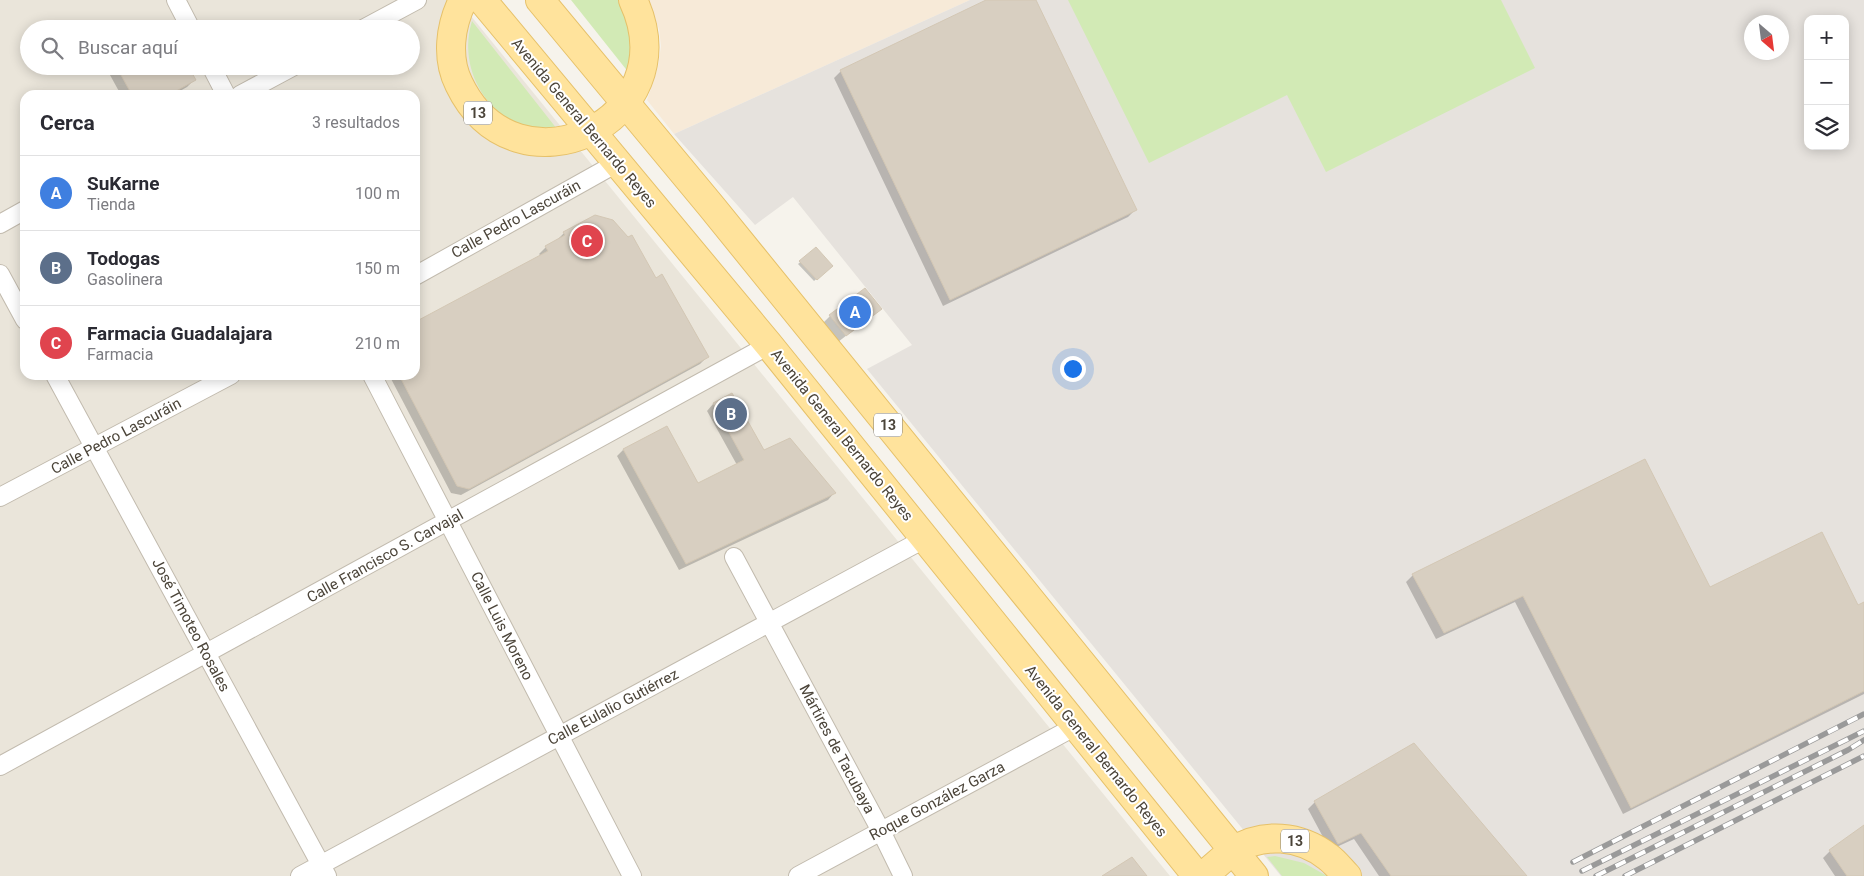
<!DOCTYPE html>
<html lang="es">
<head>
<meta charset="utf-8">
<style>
	:root { --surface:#fff; --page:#f2f2f3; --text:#2b2b33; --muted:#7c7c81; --line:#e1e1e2; --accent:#111827 }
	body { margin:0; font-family:Roboto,sans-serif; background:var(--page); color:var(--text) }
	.controls { position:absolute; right:15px; top:15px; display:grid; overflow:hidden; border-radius:10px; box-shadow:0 2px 12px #0003 }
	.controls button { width:45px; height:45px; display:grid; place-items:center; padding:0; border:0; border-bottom:1px solid var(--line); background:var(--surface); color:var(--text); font:25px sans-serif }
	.compass { position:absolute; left:1744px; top:15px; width:45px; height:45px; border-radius:50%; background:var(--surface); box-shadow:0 2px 12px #0003; rotate:152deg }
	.you { position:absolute; left:1072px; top:368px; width:18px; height:18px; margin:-12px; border:4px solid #fff; border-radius:50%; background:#1a73e8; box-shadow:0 0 0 8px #1a73e833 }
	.badge { display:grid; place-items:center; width:32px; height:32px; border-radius:50%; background:var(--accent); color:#fff; font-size:16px; font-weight:700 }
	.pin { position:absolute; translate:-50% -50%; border:2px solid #fff; box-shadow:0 1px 5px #0006 }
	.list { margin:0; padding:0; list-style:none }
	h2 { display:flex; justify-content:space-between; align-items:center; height:65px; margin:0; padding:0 20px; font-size:21px }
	h2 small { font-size:16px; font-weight:400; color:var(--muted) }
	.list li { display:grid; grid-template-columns:32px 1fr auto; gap:15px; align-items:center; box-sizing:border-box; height:75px; padding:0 20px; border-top:1px solid var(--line) }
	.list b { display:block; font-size:19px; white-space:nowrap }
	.list p { margin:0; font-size:16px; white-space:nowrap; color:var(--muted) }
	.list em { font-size:16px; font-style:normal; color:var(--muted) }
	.icon { flex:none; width:28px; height:28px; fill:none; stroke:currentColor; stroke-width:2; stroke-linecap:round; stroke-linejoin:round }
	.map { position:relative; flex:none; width:1864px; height:876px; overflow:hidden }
	.search { position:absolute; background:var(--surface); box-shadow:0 2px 12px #0003; left:20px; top:20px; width:400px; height:55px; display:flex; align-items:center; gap:12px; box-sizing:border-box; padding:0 18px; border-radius:28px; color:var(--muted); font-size:19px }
	.panel { position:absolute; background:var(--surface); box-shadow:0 2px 12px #0003; left:20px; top:90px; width:400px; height:290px; border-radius:15px }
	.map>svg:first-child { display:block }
	.residential { fill:#eae5da; fill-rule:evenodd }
	.commercial { fill:#f7ead8 }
	.industrial { fill:#e6e2dd; fill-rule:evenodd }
	.green { fill:#d2eab5 }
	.shadow { fill:#0003 }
	.building { fill:#d8cfc1; stroke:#d3c7b4 }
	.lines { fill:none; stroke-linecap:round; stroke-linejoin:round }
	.street-casing { stroke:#c2bbae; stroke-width:20 }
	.primary-casing { stroke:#e6c16a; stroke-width:30 }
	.street { stroke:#fff; stroke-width:18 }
	.primary { stroke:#ffe39c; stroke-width:28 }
	.rail-casing { stroke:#9a9a9a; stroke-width:5.5 }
	.rail { stroke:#fff; stroke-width:4; stroke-dasharray:11; stroke-linecap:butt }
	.labels { text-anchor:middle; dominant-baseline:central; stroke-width:4; stroke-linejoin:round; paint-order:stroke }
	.shield { fill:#fff; stroke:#817c74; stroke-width:1 }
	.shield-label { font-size:14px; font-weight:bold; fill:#4b4439 }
	.street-label { font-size:15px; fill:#4b4439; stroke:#fff }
</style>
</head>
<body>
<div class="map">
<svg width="1864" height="876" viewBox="0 0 1864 876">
	<rect width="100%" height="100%" fill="#f6f3ec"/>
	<path class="residential" d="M0,0H458L1170,876H0ZM29,29H411V66H29ZM25,95H415V375H25Z"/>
	<path class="commercial" d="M648,0H970L674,134L647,100L658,67L661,46L659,29Z"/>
	<path class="industrial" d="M970,0H1864V876H1281L867,369L912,345L793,197L755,225L674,134ZM1808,19H1845V146H1808ZM1752,22H1782V52H1752Z"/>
	<path class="green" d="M571,0H618L633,36L629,73Z
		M1068,0H1501L1535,68L1326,172L1287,95L1149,163Z
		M472,21L557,129C544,129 532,129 519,124C480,108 459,62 472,21Z
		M1275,856L1304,863L1327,876H1282L1267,857Z"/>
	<path class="shadow" d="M989,0H1035L1135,210L1128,217L943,306L834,78L841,71Z
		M162,22L166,29H150Z
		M105,66H187L194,80L187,87L173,95H121Z
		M564,233L655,280L707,357L700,364L461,495L451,493L389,375H415V324L541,256L539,254L546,247L557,240Z
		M816,248L831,266L814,281L798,264Z
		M873,315L838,342L823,323L830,316Z
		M731,394L763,452L834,493L828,500L679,570L617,456L623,450L698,484L737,465L707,411L713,404Z
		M1413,575L1709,589L1857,607L1864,603V694L1623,814L1515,602L1436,639L1406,582Z
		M1315,802L1525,876H1379L1354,839L1330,850L1308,809Z
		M1864,827V876H1835L1823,858L1830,851Z"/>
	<path class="building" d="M986,0H1036L1137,210L950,300L840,70Z
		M116,66H188L196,80L169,95H132Z
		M595,215L613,220L628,237L632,235L656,278L662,274L709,357L469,489L457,486L399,375H415V322L548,251L545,246L565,235L563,232Z
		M816,247L833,266L817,280L799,261Z
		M865,288L882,309L846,336L829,315Z
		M732,393L764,450L790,438L836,493L686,564L623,449L667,426L698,483L744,460L713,403Z
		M1645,459L1710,587L1822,532L1858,605L1864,602V691L1631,808L1523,596L1444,633L1412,574Z
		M1414,743L1527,876H1391L1361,833L1338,844L1314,801Z
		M1864,825V876H1847L1829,850Z
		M1132,857L1147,876H1102Z"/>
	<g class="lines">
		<defs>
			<path id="street" d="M176,0L191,29
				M363,29L417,0
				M211,66L226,95
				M240,95L294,66
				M0,224L25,210
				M0,274L25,320
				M415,276L617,163
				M55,375L327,876
				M372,375L632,876
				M0,497L231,375
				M734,557L881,831L903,876
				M0,766L769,345
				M300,876L926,538
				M798,876L1076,726"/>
			<path id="primary" d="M463,0C450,26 446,58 459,84C516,203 690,121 633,0
				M482,0L769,345L1197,876
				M540,0L711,206L1254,876
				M1203,876C1213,868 1223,858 1233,851C1263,832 1300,835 1328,857C1335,862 1341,870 1347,876"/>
		</defs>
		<use href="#street" class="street-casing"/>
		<use href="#primary" class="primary-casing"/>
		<use href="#street" class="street"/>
		<use href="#primary" class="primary"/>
		<defs>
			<path id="rail" d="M1573,862L1864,714
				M1582,871L1864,731
				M1596,876L1848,750L1864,740
				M1625,876L1864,756"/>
		</defs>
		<use href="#rail" class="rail-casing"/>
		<use href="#rail" class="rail"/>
	</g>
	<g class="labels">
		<g class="shield">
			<rect x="464" y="101.5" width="28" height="23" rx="4"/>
			<rect x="874" y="413.5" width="28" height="23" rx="4"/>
			<rect x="1281" y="829.5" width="28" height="23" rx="4"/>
		</g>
		<g class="shield-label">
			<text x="478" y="113">13</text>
			<text x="888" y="425">13</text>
			<text x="1295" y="841">13</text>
		</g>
		<g class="street-label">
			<text transform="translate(584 123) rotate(50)">Avenida General Bernardo Reyes</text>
			<text transform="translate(516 219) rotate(-29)">Calle Pedro Lascuráin</text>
			<text transform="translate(842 435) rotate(51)">Avenida General Bernardo Reyes</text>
			<text transform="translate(116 436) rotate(-28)">Calle Pedro Lascuráin</text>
			<text transform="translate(385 556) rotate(-29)">Calle Francisco S. Carvajal</text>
			<text transform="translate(191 625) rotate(62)">José Timoteo Rosales</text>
			<text transform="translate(502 626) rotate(63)">Calle Luis Moreno</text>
			<text transform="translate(613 707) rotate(-28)">Calle Eulalio Gutiérrez</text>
			<text transform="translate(837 749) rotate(62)">Mártires de Tacubaya</text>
			<text transform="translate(1096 751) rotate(51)">Avenida General Bernardo Reyes</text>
			<text transform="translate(937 801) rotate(-28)">Roque González Garza</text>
		</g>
	</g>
</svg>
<div class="controls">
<button>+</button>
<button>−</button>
<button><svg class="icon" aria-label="layers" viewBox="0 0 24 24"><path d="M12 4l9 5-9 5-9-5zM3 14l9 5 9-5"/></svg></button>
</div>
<svg class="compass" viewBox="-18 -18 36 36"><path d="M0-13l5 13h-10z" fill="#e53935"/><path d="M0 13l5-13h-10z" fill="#7c7c81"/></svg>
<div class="you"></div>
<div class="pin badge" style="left:855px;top:312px;background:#3f7fe0">A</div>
<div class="pin badge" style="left:731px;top:414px;background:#5c6f8a">B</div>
<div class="pin badge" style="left:587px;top:241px;background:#e0444e">C</div>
<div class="search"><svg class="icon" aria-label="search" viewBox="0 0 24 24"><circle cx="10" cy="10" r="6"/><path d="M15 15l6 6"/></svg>Buscar aquí</div>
<section class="panel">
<h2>Cerca<small>3 resultados</small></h2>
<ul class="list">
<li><span class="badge" style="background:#3f7fe0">A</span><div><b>SuKarne</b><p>Tienda</p></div><em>100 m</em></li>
<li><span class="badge" style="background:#5c6f8a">B</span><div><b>Todogas</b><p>Gasolinera</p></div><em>150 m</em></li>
<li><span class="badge" style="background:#e0444e">C</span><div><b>Farmacia Guadalajara</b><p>Farmacia</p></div><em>210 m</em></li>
</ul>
</section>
</div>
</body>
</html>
